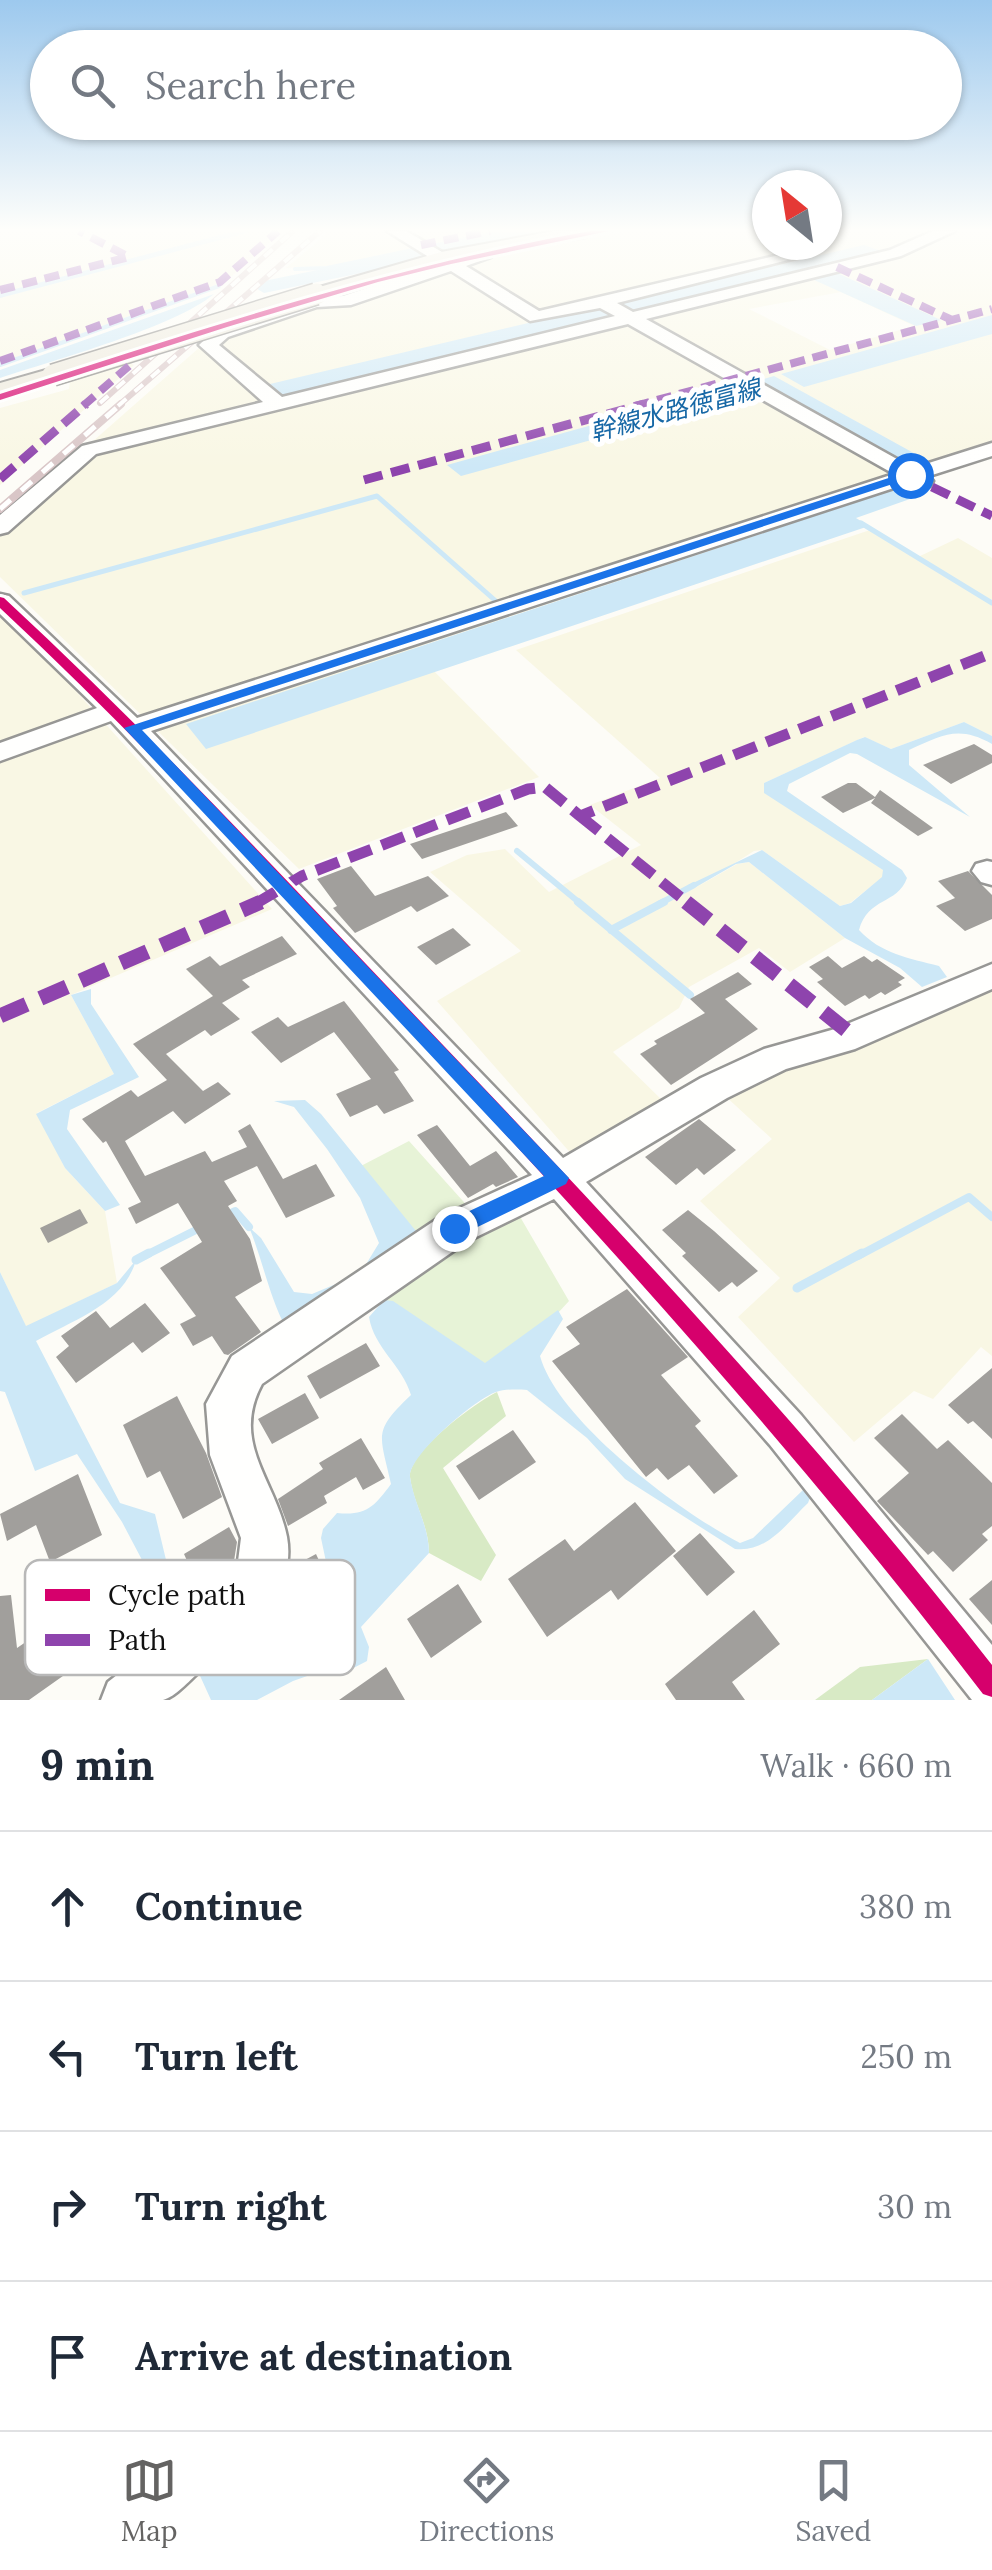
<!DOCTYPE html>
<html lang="en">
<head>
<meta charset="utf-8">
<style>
	:root { --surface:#fff; --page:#f6f6f7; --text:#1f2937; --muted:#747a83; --line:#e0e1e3; --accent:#646362 }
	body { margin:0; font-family:Lora,"Noto Sans JP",serif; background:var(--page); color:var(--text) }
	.compass { position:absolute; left:752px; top:170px; width:90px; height:90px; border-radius:50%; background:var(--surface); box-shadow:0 2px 8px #0004; rotate:330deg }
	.stop { position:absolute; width:30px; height:30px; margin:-22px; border:8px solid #1a73e8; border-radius:50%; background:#fff }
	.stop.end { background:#1a73e8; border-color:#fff; box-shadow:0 2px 10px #0008 }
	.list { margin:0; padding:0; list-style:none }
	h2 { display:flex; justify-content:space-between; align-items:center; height:130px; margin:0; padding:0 40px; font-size:42px }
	h2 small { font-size:32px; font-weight:400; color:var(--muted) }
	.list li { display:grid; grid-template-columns:65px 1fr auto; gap:30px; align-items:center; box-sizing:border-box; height:150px; padding:0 40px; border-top:2px solid var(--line) }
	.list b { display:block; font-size:38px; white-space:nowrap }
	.list em { font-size:32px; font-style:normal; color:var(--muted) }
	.icon { flex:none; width:55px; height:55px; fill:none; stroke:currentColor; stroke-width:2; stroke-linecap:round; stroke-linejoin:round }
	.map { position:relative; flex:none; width:992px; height:1700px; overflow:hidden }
	.search { position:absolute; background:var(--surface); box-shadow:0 2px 8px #0004; left:30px; right:30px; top:30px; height:110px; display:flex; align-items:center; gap:25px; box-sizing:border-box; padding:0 35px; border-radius:55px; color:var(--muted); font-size:38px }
	.sheet { height:730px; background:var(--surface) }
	nav { display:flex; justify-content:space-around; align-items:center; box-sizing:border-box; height:140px; border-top:2px solid var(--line); background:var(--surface); font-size:28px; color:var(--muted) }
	nav a { display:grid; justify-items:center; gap:5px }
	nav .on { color:var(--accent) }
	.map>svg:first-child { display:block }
	.farmland { fill:#f9f7e4; fill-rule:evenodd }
	.green { fill:#e7f3d7 }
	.forest { fill:#d8eac5 }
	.water { fill:#cde8f7 }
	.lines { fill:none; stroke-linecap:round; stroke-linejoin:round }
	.stream-far4 { stroke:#cde8f7; stroke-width:4 }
	.stream-far3 { stroke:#cde8f7; stroke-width:5 }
	.stream-far2 { stroke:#cde8f7; stroke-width:6 }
	.stream-far1 { stroke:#cde8f7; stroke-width:8 }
	.stream { stroke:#cde8f7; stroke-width:9 }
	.river { fill:#cde8f7; fill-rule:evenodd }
	.building { fill:#a19f9c }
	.minor-casing { stroke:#979795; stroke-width:5 }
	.major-casing { stroke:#858482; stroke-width:4 }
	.minor { fill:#fffffe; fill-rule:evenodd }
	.major { fill:#ede9dc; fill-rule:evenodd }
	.rail-far1-casing { stroke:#d9c6c7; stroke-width:6 }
	.rail-casing { stroke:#d9c6c7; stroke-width:8 }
	.rail-far1 { stroke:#fff; stroke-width:4; stroke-dasharray:11; stroke-linecap:butt }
	.rail { stroke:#fff; stroke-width:5; stroke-dasharray:14; stroke-linecap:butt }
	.major-bridge-casing { stroke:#858482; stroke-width:24; stroke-linecap:butt }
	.major-bridge { stroke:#ede9dc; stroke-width:21 }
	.quiet-far3 { stroke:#8e44ad; stroke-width:8; stroke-dasharray:15 8; stroke-linecap:butt }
	.quiet-far2 { stroke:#8e44ad; stroke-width:9; stroke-dasharray:19 9; stroke-linecap:butt }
	.quiet-far1 { stroke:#8e44ad; stroke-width:11; stroke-dasharray:24 11; stroke-linecap:butt }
	.quiet { stroke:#8e44ad; stroke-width:15; stroke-dasharray:29 15; stroke-linecap:butt }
	.cycleway-casing { stroke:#fff; stroke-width:6 }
	.cycleway { fill:#d6006c; fill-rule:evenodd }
	.route { fill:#1a73e8 }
	.labels { text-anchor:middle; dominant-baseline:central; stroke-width:10; stroke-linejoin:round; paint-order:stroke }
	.far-water-label { font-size:25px; font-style:italic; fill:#1768a6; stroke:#fff }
	.key { fill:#fff; stroke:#b8b8b8; stroke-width:2.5 }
	.key-label { font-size:28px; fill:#111 }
</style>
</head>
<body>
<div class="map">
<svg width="992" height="1700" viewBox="0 0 992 1700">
	<rect width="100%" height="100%" fill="#fdfcf7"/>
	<path class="farmland" d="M0,231H283L226,281L0,363Z
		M330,231H499L329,266L286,268Z
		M632,231H767V245H827V231H992V443L912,468L930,478L412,649L539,777L299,869L0,577V523L217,332L508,250ZM841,292L914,326L830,350L749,309Z
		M125,361L134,365L0,485V408L69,389L71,376Z
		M870,530L918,557L958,538L992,558V736L964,722L891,749L864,737L764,783L883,870V877L850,903L840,906L762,850L754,851L697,887L737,864L749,862L845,938L790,972L759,948L689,987L679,1008L613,1052L664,1102L574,1157L437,1001L521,951L430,872L467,855L505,849L549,892L641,845L590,805L660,778L516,650Z
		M0,617L47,659L272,909L71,995L114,1074L37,1113L65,1168L105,1211L117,1283L26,1327L0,1272Z
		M992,987V1356L981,1347L933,1399L914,1391L854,1442L738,1317L780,1278L700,1201L772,1139L723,1094Z"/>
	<path class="green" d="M409,1141L471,1210L508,1196L569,1301L513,1362L449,1384L364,1282L400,1234L357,1168Z"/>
	<path class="forest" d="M497,1392L506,1416L443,1468L496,1555L481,1581L429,1553C429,1525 413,1503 410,1477C408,1452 476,1402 497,1392Z
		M928,1659L872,1700H815L860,1667Z"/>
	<path class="water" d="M235,231H254L0,298V293Z
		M864,245L884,252L634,313L616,303Z
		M837,273L941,320L916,326L812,279Z
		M214,294C175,327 54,360 0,378V370Z
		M600,306L617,317L285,397L270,384Z
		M992,315V334L804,387L781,374Z
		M774,376L930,462L911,468L754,382Z
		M737,385L754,395L461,476L447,465Z
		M911,484L927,493L856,518L869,526L206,749L186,724Z
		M964,722L992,736V744C958,725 943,735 909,750V765L970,817L857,754L850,753L789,784L787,791L902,870L907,878C897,905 868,897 859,930C881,954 909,958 939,966L947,977L922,987L900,968L845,938L749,862L736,864L696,887L693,883L762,850L840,906L851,903L882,877L883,870L764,793V783L857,740L865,737L891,749Z
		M91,989V1004L139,1077L70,1110L67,1129L120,1205L105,1211L65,1168L36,1114L114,1074L71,995Z
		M305,1100L321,1114L420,1236L367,1272L365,1266L379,1243L360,1198L327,1149L294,1107L274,1101Z
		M249,1227L261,1238L294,1292L312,1294L343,1281L349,1284L286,1328C269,1296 263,1261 249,1227Z
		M136,1260C124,1304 73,1320 36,1341L120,1503L155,1514L167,1564L205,1614L179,1630L122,1522L77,1454L35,1471L5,1392L0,1391V1272L26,1326L117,1283Z
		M384,1300L393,1301L485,1363L558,1310L563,1319L540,1356C558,1421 680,1512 740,1543L753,1538L803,1490L725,1393L730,1391L811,1495L808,1503C786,1524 767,1553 735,1549L625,1479L587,1438L527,1390C518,1389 505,1389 496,1392C475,1399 408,1456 410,1477C414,1504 429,1526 429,1553L361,1627L369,1647L367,1661L338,1676L330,1668L293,1681L257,1700H211L196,1667L250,1633L268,1631L278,1617L333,1595L321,1538L323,1529L337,1513C366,1516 374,1507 391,1484C380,1434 372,1432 411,1395C402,1365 374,1348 369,1317Z
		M928,1659L955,1700H872Z"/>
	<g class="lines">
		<path class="stream-far4" d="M295,269L327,268L504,231
			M0,365L219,286"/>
		<path class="stream-far3" d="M861,523L992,603
			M24,593L377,496L498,603"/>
		<path class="stream-far2" d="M517,851L581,904
			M659,904L694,885"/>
		<path class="stream-far1" d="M578,902L690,995
			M611,930L664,902
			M227,1215L235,1211L249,1227
			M144,1256L202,1227
			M858,1256L969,1197L992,1217"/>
		<path class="stream" d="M136,1260L149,1253
			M797,1288L862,1253"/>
		<path class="river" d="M507,231H545L536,237L264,293L254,287L264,281Z"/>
	</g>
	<path class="building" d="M974,744L992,755V763L951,784L923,765Z
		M848,783H856L875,797L880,790L933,828L918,836L871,803L875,798L843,813L821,797Z
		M506,812L518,826L422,859L410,844Z
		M351,866L375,896L428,876L449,896L417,912L411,906L355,933L333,908L337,906L317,879Z
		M968,871L992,895V919L965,931L936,906L955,898L938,881Z
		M453,928L471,945L436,965L417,947Z
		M282,936L297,954L242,980L250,987L222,1003L240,1019L211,1036L205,1030L166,1054L203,1091L218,1082L231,1094L185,1124L173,1111L125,1141L145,1176L205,1151L212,1162L247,1147L238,1131L250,1124L283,1179L316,1164L335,1196L286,1218L257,1166L224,1181L237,1201L228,1206L250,1239L262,1281L235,1297L261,1332L228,1355L224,1354L212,1336L193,1346L180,1324L196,1316L160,1268L202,1242L178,1203L136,1224L128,1208L141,1202L106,1141L103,1143L82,1119L131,1090L138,1097L167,1080L133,1044L213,996L186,969L210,956L220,966Z
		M828,956L842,968L864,956L872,962L877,959L905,978L898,982L902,985L885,995L881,992L869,999L865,995L845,1006L817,982L823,979L809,967Z
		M738,972L752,984L725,999L758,1029L671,1085L640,1054L657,1044L654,1041L705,1013L690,999Z
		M344,1001L399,1070L394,1072L414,1101L384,1114L377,1105L350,1117L336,1094L371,1079L334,1032L281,1063L251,1032L278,1017L288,1027Z
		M699,1119L736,1150L704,1175L697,1168L676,1185L645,1157Z
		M437,1125L470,1166L496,1151L518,1177L496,1187L493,1184L468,1198L417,1135Z
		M80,1209L88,1223L48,1243L40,1228Z
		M688,1210L714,1231L758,1271L737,1287L732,1282L719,1292L682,1256L686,1253L662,1230Z
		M627,1289L688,1357L661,1375L701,1421L695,1426L738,1476L714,1494L689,1465L668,1480L657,1468L646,1477L552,1361L580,1344L566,1327Z
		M145,1303L170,1333L142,1353L133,1342L76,1383L56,1357L69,1346L61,1336L96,1311L110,1328Z
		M366,1343L380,1366L320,1399L307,1376Z
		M992,1368V1439L973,1421L968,1424L948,1405Z
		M305,1393L319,1418L272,1444L258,1419Z
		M177,1396L206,1453L222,1497L183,1519L160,1471L147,1478L123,1425Z
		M902,1414L937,1449L948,1440L992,1483V1526L982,1534L988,1540L953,1572L933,1551L928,1555L877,1501L909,1473L874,1438Z
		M513,1430L536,1462L479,1500L456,1466Z
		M361,1438L385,1478L363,1490L356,1477L324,1496L327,1503L288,1526L278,1499L323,1469L319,1463Z
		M78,1474L102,1535L50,1562L36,1525L7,1541L0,1514Z
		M635,1502L676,1551L618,1600L611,1590L547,1637L508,1579L565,1539L574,1551Z
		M229,1527L237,1542L234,1561L197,1583L184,1554Z
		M700,1533L735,1572L707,1596L673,1556Z
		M316,1554L328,1580L285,1603L281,1593L290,1568Z
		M128,1571L157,1613L98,1660L94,1654L29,1700H0V1596L11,1595L17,1648L52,1624L55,1628Z
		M992,1580V1625L969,1599Z
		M458,1584L482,1622L431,1658L407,1619Z
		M754,1610L780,1644L732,1682L745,1700H676L665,1684Z
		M386,1667L405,1700H339Z"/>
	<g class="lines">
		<defs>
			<path id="minor" d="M387,231H406L454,259L478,251L481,246H493L491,257L466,266L539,311L792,252L800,257L617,303L633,312L890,250L933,231H955L901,256L646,319L913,468L992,443V456L929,476L933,481L930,486L909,483L151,731L563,1158L701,1078L764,1049L835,1029L992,964V989L855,1049L786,1069L727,1098L586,1182L801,1415L992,1645V1700H972L770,1445L554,1199L468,1241L262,1384C230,1443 276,1481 287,1537C298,1597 239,1640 199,1672C189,1681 175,1697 163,1700C144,1700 120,1700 101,1700L108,1682L219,1595L237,1569L241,1538L210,1455L206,1404L232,1356L440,1217L532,1175L111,721L0,761V743L97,708L0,614V594L9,596L137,718L894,474L628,324L96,454L8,532L0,534V515L82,446L263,402L199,345L216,329L309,298L343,296L440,264ZM451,271L530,321L600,308L615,316L282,397L219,345L228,337L317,307L351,305Z
				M987,861L992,862V885L981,882L972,871L976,864Z"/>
			<path id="major" d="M554,231H595L586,237L444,263L316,300L305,294L309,290L441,252Z
				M53,368L61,370L65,375L61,380L0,398V383Z"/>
		</defs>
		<use href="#minor" class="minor-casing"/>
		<use href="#major" class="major-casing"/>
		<use href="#minor" class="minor"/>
		<use href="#major" class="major"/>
		<defs>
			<path id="rail-far1" d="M100,403L293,231
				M118,406L320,231"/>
			<path id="rail" d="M0,509L121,404"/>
		</defs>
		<use href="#rail-far1" class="rail-far1-casing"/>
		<use href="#rail" class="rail-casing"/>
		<use href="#rail-far1" class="rail-far1"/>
		<use href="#rail" class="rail"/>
		<defs>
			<path id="major-bridge" d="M53,375L316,294"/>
		</defs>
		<use href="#major-bridge" class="major-bridge-casing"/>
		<use href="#major-bridge" class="major-bridge"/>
		<path class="quiet-far3" d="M421,245L490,231
			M837,267L952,320
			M0,290L129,257L79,231
			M0,361L220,282L278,231
			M83,406L130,365
			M635,406L992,309"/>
		<path class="quiet-far2" d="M0,479L86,404
			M364,480L644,404
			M932,487L992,516"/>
		<path class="quiet-far1" d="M580,816L689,904
			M255,904L302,876L528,789L545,787L580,816L992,653"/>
		<path class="quiet" d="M686,902L851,1034
			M0,1016L261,902"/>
		<defs>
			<path id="cycleway" d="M591,231H609L451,264L378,282L227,327L0,400V394C195,331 389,267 591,231Z
				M0,597L4,598C151,734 286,880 424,1025C621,1232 816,1439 992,1665V1697L983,1694C805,1461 609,1245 410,1031C276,887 144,742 0,608Z"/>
		</defs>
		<use href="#cycleway" class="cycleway-casing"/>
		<use href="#cycleway" class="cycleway"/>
	</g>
	<linearGradient id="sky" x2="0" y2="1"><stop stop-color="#9dc9ee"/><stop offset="0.49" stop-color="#fefefb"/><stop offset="1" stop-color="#fefefb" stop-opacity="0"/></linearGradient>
	<rect width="992" height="469" fill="url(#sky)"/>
	<path class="route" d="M910,471L914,477L142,730L569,1178L566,1184L461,1235H446L443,1228L446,1222L544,1176L124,728Z"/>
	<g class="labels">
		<g class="far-water-label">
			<text transform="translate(675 410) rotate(-15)">幹線水路徳富線</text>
		</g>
	</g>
	<rect x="25" y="1560" width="330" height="115" rx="15" class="key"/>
	<rect x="45" y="1589" width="45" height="12" fill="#d6006c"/>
	<rect x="45" y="1634" width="45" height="12" fill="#8e44ad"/>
	<g class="key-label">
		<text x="108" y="1605">Cycle path</text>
		<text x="108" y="1650">Path</text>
	</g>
</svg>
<svg class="compass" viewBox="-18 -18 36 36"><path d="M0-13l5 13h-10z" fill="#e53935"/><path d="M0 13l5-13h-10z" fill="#747a83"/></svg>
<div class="stop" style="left:910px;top:475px"></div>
<div class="stop end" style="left:454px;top:1228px"></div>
<div class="search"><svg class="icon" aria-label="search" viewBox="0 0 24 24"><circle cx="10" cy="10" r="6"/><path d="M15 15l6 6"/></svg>Search here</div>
</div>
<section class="sheet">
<h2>9 min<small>Walk · 660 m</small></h2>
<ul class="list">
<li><svg class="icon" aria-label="ahead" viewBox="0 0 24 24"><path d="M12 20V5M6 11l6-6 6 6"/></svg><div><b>Continue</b></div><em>380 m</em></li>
<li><svg class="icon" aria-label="left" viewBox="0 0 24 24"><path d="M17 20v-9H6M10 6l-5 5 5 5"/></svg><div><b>Turn left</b></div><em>250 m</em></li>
<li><svg class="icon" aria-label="right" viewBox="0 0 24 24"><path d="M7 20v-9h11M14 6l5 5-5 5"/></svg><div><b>Turn right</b></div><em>30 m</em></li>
<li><svg class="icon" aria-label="arrive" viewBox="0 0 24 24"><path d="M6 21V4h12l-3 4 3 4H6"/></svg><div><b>Arrive at destination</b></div></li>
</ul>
</section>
<nav>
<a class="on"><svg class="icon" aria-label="map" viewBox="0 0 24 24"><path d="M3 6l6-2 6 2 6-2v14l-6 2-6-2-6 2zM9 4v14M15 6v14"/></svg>Map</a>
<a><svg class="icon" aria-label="directions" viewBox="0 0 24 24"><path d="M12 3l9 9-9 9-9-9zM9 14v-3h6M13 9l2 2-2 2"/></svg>Directions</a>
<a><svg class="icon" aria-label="saved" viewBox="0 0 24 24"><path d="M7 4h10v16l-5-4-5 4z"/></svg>Saved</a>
</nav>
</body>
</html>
